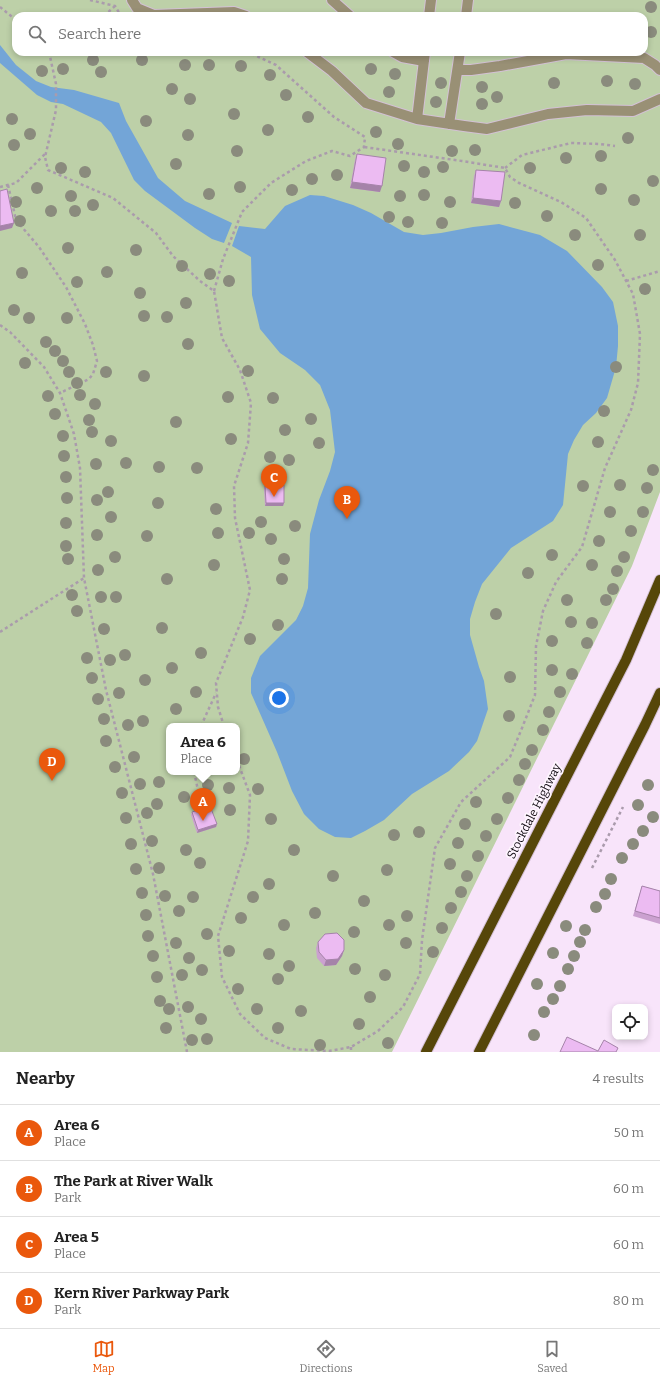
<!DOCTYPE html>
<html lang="en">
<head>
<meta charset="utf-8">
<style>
	:root { --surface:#fff; --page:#f6f6f6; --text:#222; --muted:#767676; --line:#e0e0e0; --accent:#ea580c }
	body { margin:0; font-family:Bitter,serif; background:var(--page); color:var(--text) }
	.controls { position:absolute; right:12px; bottom:12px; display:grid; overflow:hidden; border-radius:8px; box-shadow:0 2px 6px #0003 }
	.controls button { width:36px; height:36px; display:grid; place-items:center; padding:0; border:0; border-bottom:1px solid var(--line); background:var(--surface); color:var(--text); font:20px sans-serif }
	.you { position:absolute; left:279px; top:698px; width:14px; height:14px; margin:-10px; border:3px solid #fff; border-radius:50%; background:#1a73e8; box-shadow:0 0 0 6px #1a73e833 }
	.badge { display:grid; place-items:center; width:26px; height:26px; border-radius:50%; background:var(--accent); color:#fff; font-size:13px; font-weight:700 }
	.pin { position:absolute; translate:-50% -33px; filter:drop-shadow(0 1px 2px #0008) }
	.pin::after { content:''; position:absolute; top:21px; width:14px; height:12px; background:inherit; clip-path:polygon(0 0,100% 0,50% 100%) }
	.popup { position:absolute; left:166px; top:723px; width:74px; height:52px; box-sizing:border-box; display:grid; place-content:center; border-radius:8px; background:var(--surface); filter:drop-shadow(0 1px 3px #0005); font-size:13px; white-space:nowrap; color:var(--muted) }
	.popup b { font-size:15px; color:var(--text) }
	.popup::after { content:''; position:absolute; left:50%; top:100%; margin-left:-8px; border:8px solid transparent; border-top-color:var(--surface) }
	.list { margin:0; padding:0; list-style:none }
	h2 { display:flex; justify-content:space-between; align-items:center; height:52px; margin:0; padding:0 16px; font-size:17px }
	h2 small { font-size:13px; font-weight:400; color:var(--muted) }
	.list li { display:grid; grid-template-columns:26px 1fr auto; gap:12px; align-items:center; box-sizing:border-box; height:56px; padding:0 16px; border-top:1px solid var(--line) }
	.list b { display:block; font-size:15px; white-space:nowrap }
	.list p { margin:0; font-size:13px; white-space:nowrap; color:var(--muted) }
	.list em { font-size:13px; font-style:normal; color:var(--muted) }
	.icon { flex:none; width:22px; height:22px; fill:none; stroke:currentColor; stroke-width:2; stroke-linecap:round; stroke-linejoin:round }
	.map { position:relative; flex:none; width:660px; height:1052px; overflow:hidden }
	.search { position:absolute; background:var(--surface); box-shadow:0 2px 6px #0003; left:12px; right:12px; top:12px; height:44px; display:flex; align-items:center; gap:10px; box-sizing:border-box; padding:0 14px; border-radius:12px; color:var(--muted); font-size:15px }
	.sheet { height:276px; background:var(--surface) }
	nav { display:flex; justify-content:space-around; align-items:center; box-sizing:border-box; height:56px; border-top:1px solid var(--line); background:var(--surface); font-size:11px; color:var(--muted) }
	nav a { display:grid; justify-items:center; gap:2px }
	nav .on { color:var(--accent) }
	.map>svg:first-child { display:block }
	.green { fill:#bdd0a8; fill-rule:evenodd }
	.water { fill:#73a5d7 }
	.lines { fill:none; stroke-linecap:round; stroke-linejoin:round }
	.minor-casing { stroke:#d3c1d5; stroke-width:12 }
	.major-casing { stroke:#d3c1d5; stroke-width:12 }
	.path { stroke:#aa9bac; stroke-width:2.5; stroke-dasharray:3 3; stroke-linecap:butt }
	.minor { stroke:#999075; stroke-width:10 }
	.major { stroke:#564609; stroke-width:10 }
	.tree { fill:#8a8b7d }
	.wall { fill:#cba1d0 }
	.shaded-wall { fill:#a583a9 }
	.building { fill:#ecbbf2; stroke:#a583a9 }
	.labels { text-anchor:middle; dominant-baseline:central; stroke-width:3.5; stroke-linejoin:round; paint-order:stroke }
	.street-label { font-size:12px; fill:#100a11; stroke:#fef5fe }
</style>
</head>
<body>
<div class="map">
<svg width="660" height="1052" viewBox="0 0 660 1052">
	<rect width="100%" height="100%" fill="#f8e4fa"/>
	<path class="green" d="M0,0H660V492L632,566L392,1052H0ZM16,16H644V52H16ZM169,726H237V772H169Z"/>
	<path class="water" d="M0,45L16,65L36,81L51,87L74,90L119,103L126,121L158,178L185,201L232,223L224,243L212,239L195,228L145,191L134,180L111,133L101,122L63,104L51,102L37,95L0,63Z
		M310,195L324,196L353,205L371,213L404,232L423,235L441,233L473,227L499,224L540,235L567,251L602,287L613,302L618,326V346L616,367L607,398L596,413L583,425L574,440L568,454L563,505L553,521L511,548L482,584L475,602L470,619V635L479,667L484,681L488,709L477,741L469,752L449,771L412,794L384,820L365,831L351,838L335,837L319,829L304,814L292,791L277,752L251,693V678L260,656L296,620L303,606L308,588L310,534L319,500L330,471L335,452L330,410L320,385L305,370L280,353L260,329L252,295L251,257L232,246L239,226L265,229L285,206Z"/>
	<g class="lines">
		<defs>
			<path id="minor" d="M132,0L137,8L154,15L234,12L246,16
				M332,0L350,16
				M429,16L431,0
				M466,16L468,0
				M307,52L332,71L366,103L417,119L464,126L487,129L548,114L587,110L633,111L660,99
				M393,52L402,57L424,61
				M458,70H471L500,66L566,54L644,58L655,65L660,70
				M417,119L425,52
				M449,124L460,52"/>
			<path id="major" d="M426,1052L603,705L626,660L660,580
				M479,1052L645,725L660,693"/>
		</defs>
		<use href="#minor" class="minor-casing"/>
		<use href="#major" class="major-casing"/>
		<path class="path" d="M90,0L115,6L121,16
			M0,7L16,20
			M104,16L115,6
			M49,52L56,84V110L45,157L48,170L113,198L156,233L173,256L200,281L214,291L222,338L240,370L251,403L248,443L234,486L235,518L250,590L243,617L216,683L218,707L224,726
			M505,168L522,155L571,143L600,144L615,146
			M8,185L16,220L39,247L66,287L85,324L93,345L97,361L93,374L89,379L60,393
			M0,187L16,183L45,154
			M626,281L660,271
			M214,291L223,259L242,212L271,183L306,161L332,151L350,156L364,147L365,137L334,117L276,65L248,52
			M0,325L10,332L44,367L60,393L74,434L80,468L84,578L106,690L153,874L187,1052
			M0,632L84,578
			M201,726L216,693
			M237,760L250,795L248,841L218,936L222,977L240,1014L265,1038L291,1049L329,1051L351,1047L378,1031L403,1007L420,974L422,940L435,848L461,802L510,757L522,728L535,695L536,646L543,611L556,582L582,547L605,468L631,410L638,383L640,334L633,294L615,260L586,218L561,202L519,183L510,177L505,168L462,161L364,147
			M194,772L200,799
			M592,868L623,807
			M351,1047V1052"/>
		<use href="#minor" class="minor"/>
		<use href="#major" class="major"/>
	</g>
	<g class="tree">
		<circle cx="651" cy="7" r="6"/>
		<circle cx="651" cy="32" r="6"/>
		<circle cx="93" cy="60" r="6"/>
		<circle cx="142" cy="60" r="6"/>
		<circle cx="185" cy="65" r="6"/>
		<circle cx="209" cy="65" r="6"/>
		<circle cx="241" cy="66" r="6"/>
		<circle cx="63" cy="69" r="6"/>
		<circle cx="371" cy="69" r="6"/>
		<circle cx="42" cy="71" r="6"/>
		<circle cx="101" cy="72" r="6"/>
		<circle cx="395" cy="74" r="6"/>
		<circle cx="270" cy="75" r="6"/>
		<circle cx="607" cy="81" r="6"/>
		<circle cx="441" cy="83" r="6"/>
		<circle cx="554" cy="83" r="6"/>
		<circle cx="635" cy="84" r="6"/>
		<circle cx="482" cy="87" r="6"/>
		<circle cx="172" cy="89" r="6"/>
		<circle cx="389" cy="92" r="6"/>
		<circle cx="286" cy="95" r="6"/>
		<circle cx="497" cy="97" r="6"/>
		<circle cx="190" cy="99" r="6"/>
		<circle cx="436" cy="102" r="6"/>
		<circle cx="482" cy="104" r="6"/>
		<circle cx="234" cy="114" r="6"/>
		<circle cx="308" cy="117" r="6"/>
		<circle cx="12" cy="119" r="6"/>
		<circle cx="146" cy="121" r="6"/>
		<circle cx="268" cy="130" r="6"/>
		<circle cx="376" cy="132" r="6"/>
		<circle cx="30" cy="134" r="6"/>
		<circle cx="188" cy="135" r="6"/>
		<circle cx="628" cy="138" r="6"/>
		<circle cx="398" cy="144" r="6"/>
		<circle cx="14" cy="145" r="6"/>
		<circle cx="475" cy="150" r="6"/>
		<circle cx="237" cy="151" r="6"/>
		<circle cx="452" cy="151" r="6"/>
		<circle cx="601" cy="156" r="6"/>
		<circle cx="566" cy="158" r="6"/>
		<circle cx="176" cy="164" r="6"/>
		<circle cx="404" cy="166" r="6"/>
		<circle cx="443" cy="167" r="6"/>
		<circle cx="61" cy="168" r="6"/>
		<circle cx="530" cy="168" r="6"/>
		<circle cx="85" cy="172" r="6"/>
		<circle cx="424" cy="172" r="6"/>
		<circle cx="337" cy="175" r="6"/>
		<circle cx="312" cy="179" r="6"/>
		<circle cx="653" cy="181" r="6"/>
		<circle cx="240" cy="187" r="6"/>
		<circle cx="37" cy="188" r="6"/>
		<circle cx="601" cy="189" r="6"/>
		<circle cx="292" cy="190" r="6"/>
		<circle cx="209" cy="194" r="6"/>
		<circle cx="424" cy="195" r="6"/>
		<circle cx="71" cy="196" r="6"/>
		<circle cx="400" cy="196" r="6"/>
		<circle cx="634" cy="200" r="6"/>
		<circle cx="16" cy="202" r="6"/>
		<circle cx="450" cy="202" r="6"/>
		<circle cx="515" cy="203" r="6"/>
		<circle cx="93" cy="205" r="6"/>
		<circle cx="51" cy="211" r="6"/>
		<circle cx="75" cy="211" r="6"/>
		<circle cx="547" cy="216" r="6"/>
		<circle cx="389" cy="217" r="6"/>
		<circle cx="20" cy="221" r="6"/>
		<circle cx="408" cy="222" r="6"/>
		<circle cx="442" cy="223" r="6"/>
		<circle cx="575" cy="235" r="6"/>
		<circle cx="640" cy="235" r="6"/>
		<circle cx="68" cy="248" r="6"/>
		<circle cx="136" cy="250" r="6"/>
		<circle cx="598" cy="265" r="6"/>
		<circle cx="182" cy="266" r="6"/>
		<circle cx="107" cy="272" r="6"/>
		<circle cx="22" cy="273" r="6"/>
		<circle cx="210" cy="274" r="6"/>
		<circle cx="229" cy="281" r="6"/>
		<circle cx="77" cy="282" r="6"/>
		<circle cx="645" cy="289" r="6"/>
		<circle cx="140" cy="293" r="6"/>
		<circle cx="186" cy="303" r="6"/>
		<circle cx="14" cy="310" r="6"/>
		<circle cx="144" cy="316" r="6"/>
		<circle cx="167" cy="317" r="6"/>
		<circle cx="29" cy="318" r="6"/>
		<circle cx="67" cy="318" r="6"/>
		<circle cx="46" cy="342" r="6"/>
		<circle cx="188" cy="344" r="6"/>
		<circle cx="55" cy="351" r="6"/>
		<circle cx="63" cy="361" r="6"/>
		<circle cx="25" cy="363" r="6"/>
		<circle cx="616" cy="367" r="6"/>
		<circle cx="248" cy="371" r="6"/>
		<circle cx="69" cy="372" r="6"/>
		<circle cx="106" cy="372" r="6"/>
		<circle cx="144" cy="376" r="6"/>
		<circle cx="77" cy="383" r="6"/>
		<circle cx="80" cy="395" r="6"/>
		<circle cx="48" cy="396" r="6"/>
		<circle cx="228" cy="397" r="6"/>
		<circle cx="273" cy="398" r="6"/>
		<circle cx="95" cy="404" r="6"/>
		<circle cx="604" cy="411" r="6"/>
		<circle cx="55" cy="414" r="6"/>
		<circle cx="311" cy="419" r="6"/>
		<circle cx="89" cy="420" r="6"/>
		<circle cx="176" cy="422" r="6"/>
		<circle cx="285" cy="430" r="6"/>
		<circle cx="92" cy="432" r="6"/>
		<circle cx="63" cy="436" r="6"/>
		<circle cx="231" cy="439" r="6"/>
		<circle cx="111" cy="441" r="6"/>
		<circle cx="598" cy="442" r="6"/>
		<circle cx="319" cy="443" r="6"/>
		<circle cx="64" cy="456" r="6"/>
		<circle cx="270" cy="457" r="6"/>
		<circle cx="289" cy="460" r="6"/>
		<circle cx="126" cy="463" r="6"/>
		<circle cx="96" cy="464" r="6"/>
		<circle cx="159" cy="467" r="6"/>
		<circle cx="197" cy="468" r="6"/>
		<circle cx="653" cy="470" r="6"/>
		<circle cx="66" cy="477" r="6"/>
		<circle cx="620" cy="485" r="6"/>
		<circle cx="583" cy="486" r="6"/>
		<circle cx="647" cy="488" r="6"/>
		<circle cx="108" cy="492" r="6"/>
		<circle cx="67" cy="498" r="6"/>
		<circle cx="97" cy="500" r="6"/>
		<circle cx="158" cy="503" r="6"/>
		<circle cx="216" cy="509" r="6"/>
		<circle cx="610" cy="512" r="6"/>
		<circle cx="643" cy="512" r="6"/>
		<circle cx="111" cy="517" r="6"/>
		<circle cx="261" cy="522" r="6"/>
		<circle cx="66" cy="523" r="6"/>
		<circle cx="295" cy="526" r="6"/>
		<circle cx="631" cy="531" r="6"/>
		<circle cx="218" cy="533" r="6"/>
		<circle cx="249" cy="533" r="6"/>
		<circle cx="97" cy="535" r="6"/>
		<circle cx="147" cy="536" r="6"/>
		<circle cx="271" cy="539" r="6"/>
		<circle cx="599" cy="541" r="6"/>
		<circle cx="66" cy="546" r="6"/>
		<circle cx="552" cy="555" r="6"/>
		<circle cx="115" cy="557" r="6"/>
		<circle cx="624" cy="557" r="6"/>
		<circle cx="68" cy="559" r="6"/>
		<circle cx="284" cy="559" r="6"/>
		<circle cx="214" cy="565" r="6"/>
		<circle cx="592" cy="565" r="6"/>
		<circle cx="98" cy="570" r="6"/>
		<circle cx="617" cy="571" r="6"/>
		<circle cx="528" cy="573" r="6"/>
		<circle cx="167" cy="579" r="6"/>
		<circle cx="282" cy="579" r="6"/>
		<circle cx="613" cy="589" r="6"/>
		<circle cx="72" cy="595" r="6"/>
		<circle cx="101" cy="597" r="6"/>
		<circle cx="116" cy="597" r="6"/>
		<circle cx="567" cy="600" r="6"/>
		<circle cx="606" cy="600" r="6"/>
		<circle cx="77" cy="611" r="6"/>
		<circle cx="496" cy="614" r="6"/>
		<circle cx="571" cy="622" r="6"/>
		<circle cx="592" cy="623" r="6"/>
		<circle cx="278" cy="625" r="6"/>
		<circle cx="162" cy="628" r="6"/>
		<circle cx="104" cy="629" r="6"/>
		<circle cx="250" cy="639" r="6"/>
		<circle cx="552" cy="641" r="6"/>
		<circle cx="587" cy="643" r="6"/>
		<circle cx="201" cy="653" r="6"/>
		<circle cx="125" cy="655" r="6"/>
		<circle cx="87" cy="658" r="6"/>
		<circle cx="110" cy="660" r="6"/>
		<circle cx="172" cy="668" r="6"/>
		<circle cx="552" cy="670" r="6"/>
		<circle cx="572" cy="674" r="6"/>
		<circle cx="510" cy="677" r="6"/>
		<circle cx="92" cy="678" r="6"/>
		<circle cx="145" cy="680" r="6"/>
		<circle cx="196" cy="692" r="6"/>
		<circle cx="560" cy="692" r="6"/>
		<circle cx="119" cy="693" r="6"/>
		<circle cx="98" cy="699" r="6"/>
		<circle cx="176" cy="709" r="6"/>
		<circle cx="549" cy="712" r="6"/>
		<circle cx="509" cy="716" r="6"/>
		<circle cx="104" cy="719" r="6"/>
		<circle cx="143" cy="721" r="6"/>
		<circle cx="128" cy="725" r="6"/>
		<circle cx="543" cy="730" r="6"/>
		<circle cx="106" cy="741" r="6"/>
		<circle cx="532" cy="750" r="6"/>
		<circle cx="134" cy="757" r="6"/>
		<circle cx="244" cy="759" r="6"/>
		<circle cx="525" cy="764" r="6"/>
		<circle cx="115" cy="767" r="6"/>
		<circle cx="519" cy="780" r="6"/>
		<circle cx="159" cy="782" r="6"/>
		<circle cx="140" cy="784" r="6"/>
		<circle cx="208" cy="785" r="6"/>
		<circle cx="648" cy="785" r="6"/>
		<circle cx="229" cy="788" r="6"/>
		<circle cx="258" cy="789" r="6"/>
		<circle cx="122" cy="793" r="6"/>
		<circle cx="184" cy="797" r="6"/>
		<circle cx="508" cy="798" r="6"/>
		<circle cx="476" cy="802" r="6"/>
		<circle cx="157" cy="804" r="6"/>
		<circle cx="638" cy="805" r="6"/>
		<circle cx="230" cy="810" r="6"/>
		<circle cx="147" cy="813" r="6"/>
		<circle cx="653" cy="817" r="6"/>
		<circle cx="126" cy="818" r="6"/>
		<circle cx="271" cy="819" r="6"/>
		<circle cx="497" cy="819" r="6"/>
		<circle cx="465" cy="824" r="6"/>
		<circle cx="643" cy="831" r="6"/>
		<circle cx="419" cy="832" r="6"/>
		<circle cx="394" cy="835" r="6"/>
		<circle cx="486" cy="836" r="6"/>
		<circle cx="152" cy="841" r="6"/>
		<circle cx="458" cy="843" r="6"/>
		<circle cx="131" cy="844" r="6"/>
		<circle cx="633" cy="844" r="6"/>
		<circle cx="186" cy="850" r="6"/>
		<circle cx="294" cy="850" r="6"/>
		<circle cx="478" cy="856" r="6"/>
		<circle cx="622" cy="858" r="6"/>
		<circle cx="200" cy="863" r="6"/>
		<circle cx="450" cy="864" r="6"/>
		<circle cx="159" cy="868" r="6"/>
		<circle cx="136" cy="869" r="6"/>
		<circle cx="387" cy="870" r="6"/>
		<circle cx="333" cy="876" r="6"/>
		<circle cx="467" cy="876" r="6"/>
		<circle cx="611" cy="879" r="6"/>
		<circle cx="269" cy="884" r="6"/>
		<circle cx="461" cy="892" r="6"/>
		<circle cx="142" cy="893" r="6"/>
		<circle cx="605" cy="894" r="6"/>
		<circle cx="165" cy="896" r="6"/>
		<circle cx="193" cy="897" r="6"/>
		<circle cx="253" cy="897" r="6"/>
		<circle cx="364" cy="901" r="6"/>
		<circle cx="596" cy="907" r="6"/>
		<circle cx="451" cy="908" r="6"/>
		<circle cx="179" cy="911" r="6"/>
		<circle cx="315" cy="913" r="6"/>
		<circle cx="146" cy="915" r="6"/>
		<circle cx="407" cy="916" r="6"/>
		<circle cx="241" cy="918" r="6"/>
		<circle cx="284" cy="925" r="6"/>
		<circle cx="389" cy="925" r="6"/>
		<circle cx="566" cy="926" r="6"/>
		<circle cx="442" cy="928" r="6"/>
		<circle cx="585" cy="930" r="6"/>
		<circle cx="354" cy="932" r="6"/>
		<circle cx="207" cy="934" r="6"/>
		<circle cx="148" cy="936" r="6"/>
		<circle cx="580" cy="942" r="6"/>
		<circle cx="176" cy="943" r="6"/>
		<circle cx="406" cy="943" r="6"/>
		<circle cx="229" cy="951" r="6"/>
		<circle cx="433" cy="952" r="6"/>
		<circle cx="553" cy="953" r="6"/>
		<circle cx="269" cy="954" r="6"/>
		<circle cx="153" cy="956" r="6"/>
		<circle cx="574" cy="956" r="6"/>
		<circle cx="189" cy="958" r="6"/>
		<circle cx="289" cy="966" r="6"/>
		<circle cx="355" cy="969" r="6"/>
		<circle cx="568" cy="969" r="6"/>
		<circle cx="202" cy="970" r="6"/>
		<circle cx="182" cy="975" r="6"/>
		<circle cx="385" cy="975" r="6"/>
		<circle cx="157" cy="977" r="6"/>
		<circle cx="278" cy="979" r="6"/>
		<circle cx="537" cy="984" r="6"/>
		<circle cx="560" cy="986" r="6"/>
		<circle cx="238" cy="989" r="6"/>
		<circle cx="370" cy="997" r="6"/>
		<circle cx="553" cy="999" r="6"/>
		<circle cx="160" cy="1001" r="6"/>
		<circle cx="188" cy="1007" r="6"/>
		<circle cx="169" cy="1009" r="6"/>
		<circle cx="257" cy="1009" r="6"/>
		<circle cx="301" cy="1011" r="6"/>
		<circle cx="544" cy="1012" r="6"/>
		<circle cx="201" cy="1019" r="6"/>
		<circle cx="359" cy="1024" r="6"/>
		<circle cx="166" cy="1028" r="6"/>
		<circle cx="278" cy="1028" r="6"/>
		<circle cx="534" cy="1035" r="6"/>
		<circle cx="207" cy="1039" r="6"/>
		<circle cx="192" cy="1040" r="6"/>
		<circle cx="388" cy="1043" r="6"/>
		<circle cx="320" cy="1045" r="6"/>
	</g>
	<path class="wall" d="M357,154L380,192L350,188L355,160Z
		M476,170L501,201L499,207L471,203L474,176Z
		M265,486L284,503L283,506H265L264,489Z
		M192,812L217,824L216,827L197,833L191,815Z
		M642,886L660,891V924L633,916Z
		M318,942L344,950L342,956L336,965L324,966L317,958L316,948Z"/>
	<path class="shaded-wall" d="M352,182L382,186L380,192L350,188Z
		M473,198L501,201L499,207L471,203Z
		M14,223L12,228L0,231V226Z
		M266,503H284L283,506H265Z
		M217,824L216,827L197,833L198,830Z
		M344,950L342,956L336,965L324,966L326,960Z"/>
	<path class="building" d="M357,154L386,158L382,186L352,182Z
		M476,170L505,172L501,201L473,198Z
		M7,189L14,223L0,226V191Z
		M284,485V503H266L265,486Z
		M210,806L217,824L198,830L192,812Z
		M642,886L660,891V918L635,911Z
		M337,933L344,940V950L338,959L326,960L319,952L318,942L325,934Z
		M567,1037L598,1051L604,1040L618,1048L616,1052H560Z"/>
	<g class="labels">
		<g class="street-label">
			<text transform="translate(534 811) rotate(-63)">Stockdale Highway</text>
		</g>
	</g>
</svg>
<div class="controls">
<button><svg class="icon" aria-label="locate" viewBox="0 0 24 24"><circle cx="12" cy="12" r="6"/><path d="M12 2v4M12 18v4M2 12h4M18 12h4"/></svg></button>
</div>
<div class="you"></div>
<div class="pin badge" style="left:203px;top:821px">A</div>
<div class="popup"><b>Area 6</b>Place</div>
<div class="pin badge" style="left:347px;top:519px">B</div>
<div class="pin badge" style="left:274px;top:497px">C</div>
<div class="pin badge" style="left:52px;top:781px">D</div>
<div class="search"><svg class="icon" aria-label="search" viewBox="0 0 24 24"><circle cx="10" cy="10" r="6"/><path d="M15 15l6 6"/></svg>Search here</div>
</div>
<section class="sheet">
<h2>Nearby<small>4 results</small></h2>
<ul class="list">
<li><span class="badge">A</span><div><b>Area 6</b><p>Place</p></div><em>50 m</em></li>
<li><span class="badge">B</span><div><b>The Park at River Walk</b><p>Park</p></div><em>60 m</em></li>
<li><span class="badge">C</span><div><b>Area 5</b><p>Place</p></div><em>60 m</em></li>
<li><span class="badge">D</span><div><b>Kern River Parkway Park</b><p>Park</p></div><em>80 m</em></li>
</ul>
</section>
<nav>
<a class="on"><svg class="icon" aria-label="map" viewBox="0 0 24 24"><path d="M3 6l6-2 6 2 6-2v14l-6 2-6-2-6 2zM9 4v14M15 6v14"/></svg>Map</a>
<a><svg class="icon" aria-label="directions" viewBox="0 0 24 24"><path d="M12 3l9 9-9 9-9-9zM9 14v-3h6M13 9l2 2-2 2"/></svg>Directions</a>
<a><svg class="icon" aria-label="saved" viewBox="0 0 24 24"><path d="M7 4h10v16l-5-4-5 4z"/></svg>Saved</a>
</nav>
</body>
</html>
